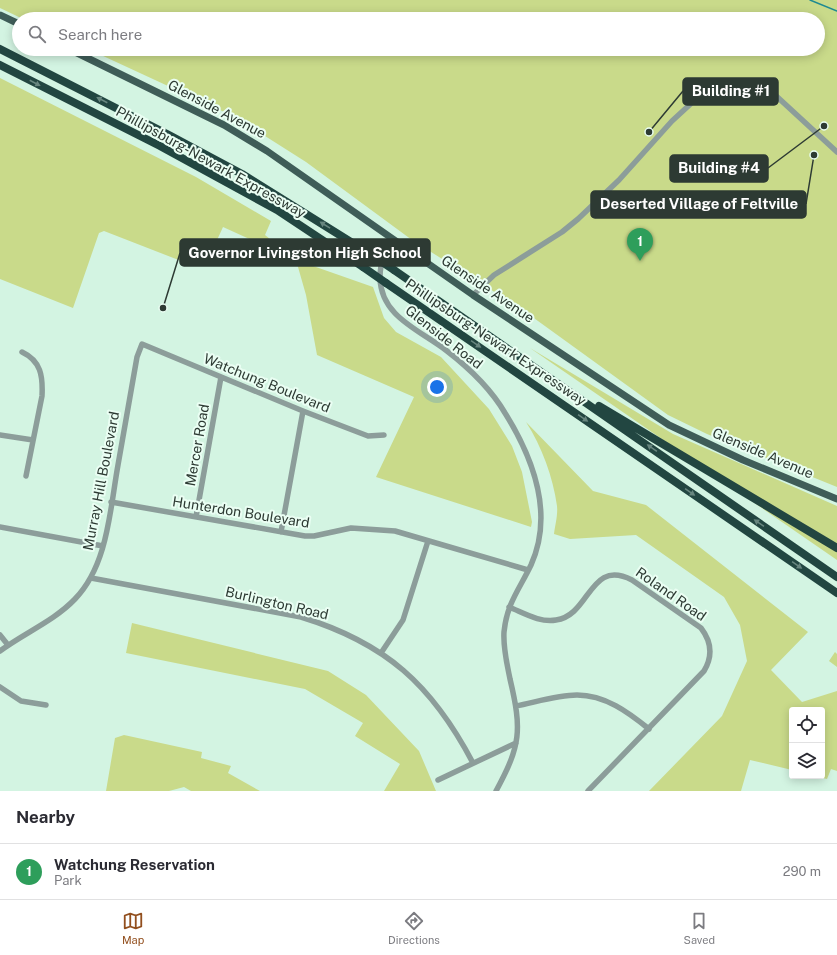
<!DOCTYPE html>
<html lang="en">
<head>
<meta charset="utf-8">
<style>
	:root { --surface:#fff; --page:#f2f2f3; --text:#2b2b33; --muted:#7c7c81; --line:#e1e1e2; --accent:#924f1e }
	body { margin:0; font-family:"Public Sans",sans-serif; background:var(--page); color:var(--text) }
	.controls { position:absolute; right:12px; bottom:12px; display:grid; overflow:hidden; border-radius:4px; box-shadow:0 2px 10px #0003 }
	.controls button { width:36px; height:36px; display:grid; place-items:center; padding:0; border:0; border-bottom:1px solid var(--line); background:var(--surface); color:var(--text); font:20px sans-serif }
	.you { position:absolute; left:437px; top:387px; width:14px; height:14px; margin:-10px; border:3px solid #fff; border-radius:50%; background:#1a73e8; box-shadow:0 0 0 6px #1a73e833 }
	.badge { display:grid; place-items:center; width:26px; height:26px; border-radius:50%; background:var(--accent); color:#fff; font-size:13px; font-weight:700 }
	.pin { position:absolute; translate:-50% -33px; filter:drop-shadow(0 1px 2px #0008) }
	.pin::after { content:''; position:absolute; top:21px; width:14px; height:12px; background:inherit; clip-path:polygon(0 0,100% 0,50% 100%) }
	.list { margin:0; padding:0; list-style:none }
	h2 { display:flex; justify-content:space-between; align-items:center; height:52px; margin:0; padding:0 16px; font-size:17px }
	h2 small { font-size:13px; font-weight:400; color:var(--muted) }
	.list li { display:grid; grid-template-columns:26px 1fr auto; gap:12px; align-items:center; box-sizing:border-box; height:56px; padding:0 16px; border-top:1px solid var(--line) }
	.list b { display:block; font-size:15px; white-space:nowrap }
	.list p { margin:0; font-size:13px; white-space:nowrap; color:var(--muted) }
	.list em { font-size:13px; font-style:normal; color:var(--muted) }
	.icon { flex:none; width:22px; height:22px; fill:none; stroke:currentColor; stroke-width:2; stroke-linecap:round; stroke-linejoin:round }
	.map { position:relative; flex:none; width:837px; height:791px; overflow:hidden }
	.search { position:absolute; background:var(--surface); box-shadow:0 2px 10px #0003; left:12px; right:12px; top:12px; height:44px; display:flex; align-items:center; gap:10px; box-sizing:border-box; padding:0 14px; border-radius:22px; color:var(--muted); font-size:15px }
	.sheet { height:108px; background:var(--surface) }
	nav { display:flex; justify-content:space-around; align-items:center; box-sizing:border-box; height:56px; border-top:1px solid var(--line); background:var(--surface); font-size:11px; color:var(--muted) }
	nav a { display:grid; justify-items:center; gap:2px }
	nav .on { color:var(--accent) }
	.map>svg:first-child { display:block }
	.green { fill:#c9da8a }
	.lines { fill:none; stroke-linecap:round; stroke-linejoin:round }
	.stream { stroke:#1e8a92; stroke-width:1.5 }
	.minor { stroke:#8c9d9a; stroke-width:5.5 }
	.major { stroke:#3f5d58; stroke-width:7 }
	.highway { stroke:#224641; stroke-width:8 }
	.highway-bridge { stroke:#224641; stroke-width:8 }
	.oneway { fill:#68867f }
	.labels { text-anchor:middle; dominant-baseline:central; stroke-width:4; stroke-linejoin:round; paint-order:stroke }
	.street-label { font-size:14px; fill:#2d3a33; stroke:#eafef3 }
	.leader { fill:none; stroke:#2d3a33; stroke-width:1.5 }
	.callout-dot { fill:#2d3a33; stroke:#eafef3; stroke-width:1.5 }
	.callout { fill:#2d3a33; stroke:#2d3a33; stroke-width:1.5 }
	.callout-label { font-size:15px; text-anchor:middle; font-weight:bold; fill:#fff }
</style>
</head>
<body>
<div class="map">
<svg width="837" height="791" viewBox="0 0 837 791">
	<rect width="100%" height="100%" fill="#d3f4e2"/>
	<path class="green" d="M0,0H837V487L707,434L668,415L520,308L412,240L306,162L235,117L88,49H818V19H23L0,8Z
		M0,78L196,177L271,221L265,235L296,260L373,287L384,318L396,332L441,357L489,409L512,446L522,472L532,522L531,527L376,477L414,397L317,355L306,295L296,260L223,227L207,262L203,265L194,266L104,231L99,233L73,308L0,279Z
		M530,348L673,434L837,506V560Z
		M526,422L593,491L646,505L808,632L771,670L802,702L837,691V771L831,769L827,779L815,776H822V710H792V770L750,760L741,791H649L722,716L747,661L740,625L724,597L636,535L570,539L554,534C555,526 558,515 557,506C553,477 542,447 526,422Z
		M132,623L328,671L366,695L419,751L436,791H384L400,764L355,736L363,723L305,689L126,653Z
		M835,652L837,654V667L829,661Z
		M124,735L202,752L201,758L231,766L228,773L260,791H191L184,787L169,791H106L115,738Z"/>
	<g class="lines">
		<path class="stream" d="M810,0L837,11"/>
		<path class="minor" d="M392,239C384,251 380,264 380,278C381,317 420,330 447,351C469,368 491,389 505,413C533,458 554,514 531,565C519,590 507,603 504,632C503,648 507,664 510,679C522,730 521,745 496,791
			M473,295L494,275L562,232L578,219L619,180L672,121L697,98L720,88L744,82L761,85L773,93L837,152
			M22,352C41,361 43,376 42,396L26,476
			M0,435L33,440
			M111,502L305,536H314L351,528L395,531L528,570
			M196,517L221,377
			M0,527L103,546
			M281,532L303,411
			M91,578L301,617C386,643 432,685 473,763
			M509,607C524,613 540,623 556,620C591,615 589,558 632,580L701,628C711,641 713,656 704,671L588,791
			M0,635L8,645
			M0,651C24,633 54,621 75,599C108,565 110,509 118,465C124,429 131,393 137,357L142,344L303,411L368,436L384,435
			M381,653L403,620L428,541
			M0,687L21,701L46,705
			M516,706C536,702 558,695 577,695C605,695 628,712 649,729
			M438,780L516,743"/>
		<path class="major" d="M0,15L19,24
			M69,49L224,125L267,151L473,295L669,425L743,460L837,499"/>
		<path class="highway" d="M0,49L169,135L242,174L370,254
			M0,65L160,146L277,210L363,267
			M394,270L837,577
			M386,283L837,593
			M599,406L837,548"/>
		<path class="highway-bridge" d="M370,254L394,270
			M363,267L386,283"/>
	</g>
	<defs><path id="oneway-solid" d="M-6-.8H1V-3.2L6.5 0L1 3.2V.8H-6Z"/></defs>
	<g class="oneway">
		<use href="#oneway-solid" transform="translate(35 83) rotate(28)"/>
		<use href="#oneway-solid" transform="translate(102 100) rotate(-153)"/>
		<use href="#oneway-solid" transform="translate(325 225) rotate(-148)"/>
		<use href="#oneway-solid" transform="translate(476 344) rotate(34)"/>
		<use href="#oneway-solid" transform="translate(583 418) rotate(35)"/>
		<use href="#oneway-solid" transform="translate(652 448) rotate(-145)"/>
		<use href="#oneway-solid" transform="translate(690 492) rotate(35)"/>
		<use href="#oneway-solid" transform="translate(759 523) rotate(-146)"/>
		<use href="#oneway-solid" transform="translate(797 565) rotate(35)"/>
	</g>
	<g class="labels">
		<g class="street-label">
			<text transform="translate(217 109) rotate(28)">Glenside Avenue</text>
			<text transform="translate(211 162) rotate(29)">Phillipsburg-Newark Expressway</text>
			<text transform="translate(488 289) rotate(34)">Glenside Avenue</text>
			<text transform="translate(444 337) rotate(38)">Glenside Road</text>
			<text transform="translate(496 342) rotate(34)">Phillipsburg-Newark Expressway</text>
			<text transform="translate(267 383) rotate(22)">Watchung Boulevard</text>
			<text transform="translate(197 445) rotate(-80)">Mercer Road</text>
			<text transform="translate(763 453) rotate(23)">Glenside Avenue</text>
			<text transform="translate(101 481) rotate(-79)">Murray Hill Boulevard</text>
			<text transform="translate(241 512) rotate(9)">Hunterdon Boulevard</text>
			<text transform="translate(671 594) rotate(35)">Roland Road</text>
			<text transform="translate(277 603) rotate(13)">Burlington Road</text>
		</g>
	</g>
	<path class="leader" d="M649 132L683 91M824 126L768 168M814 155L806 204M163 308L180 253"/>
	<g class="callout-dot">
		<circle cx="649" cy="132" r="4"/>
		<circle cx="824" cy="126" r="4"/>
		<circle cx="814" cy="155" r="4"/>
		<circle cx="163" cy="308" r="4"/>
	</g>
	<g class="callout">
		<rect x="683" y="78" width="95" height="27" rx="4"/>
		<rect x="670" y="155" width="98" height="27" rx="4"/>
		<rect x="591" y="191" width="215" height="27" rx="4"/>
		<rect x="180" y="239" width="250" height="27" rx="4"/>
	</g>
	<g class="callout-label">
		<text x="731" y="96">Building #1</text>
		<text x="719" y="173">Building #4</text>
		<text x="699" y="209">Deserted Village of Feltville</text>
		<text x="305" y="258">Governor Livingston High School</text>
	</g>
</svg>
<div class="controls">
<button><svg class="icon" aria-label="locate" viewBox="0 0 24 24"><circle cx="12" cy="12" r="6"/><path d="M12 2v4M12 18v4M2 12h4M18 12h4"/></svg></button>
<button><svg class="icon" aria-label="layers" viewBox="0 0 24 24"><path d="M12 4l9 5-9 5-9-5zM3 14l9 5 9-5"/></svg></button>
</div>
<div class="you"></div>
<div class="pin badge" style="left:640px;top:261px;background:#2e9e5b">1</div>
<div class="search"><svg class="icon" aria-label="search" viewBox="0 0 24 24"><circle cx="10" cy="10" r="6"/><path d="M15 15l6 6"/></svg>Search here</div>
</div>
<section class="sheet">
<h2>Nearby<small></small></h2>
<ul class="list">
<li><span class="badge" style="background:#2e9e5b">1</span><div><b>Watchung Reservation</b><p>Park</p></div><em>290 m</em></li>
</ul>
</section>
<nav>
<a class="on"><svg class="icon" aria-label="map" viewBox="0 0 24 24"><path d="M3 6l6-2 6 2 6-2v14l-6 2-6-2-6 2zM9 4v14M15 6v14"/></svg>Map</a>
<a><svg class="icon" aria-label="directions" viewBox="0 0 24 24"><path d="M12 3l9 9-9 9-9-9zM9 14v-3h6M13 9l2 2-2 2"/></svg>Directions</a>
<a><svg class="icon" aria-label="saved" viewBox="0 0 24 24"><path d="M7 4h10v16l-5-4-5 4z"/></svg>Saved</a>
</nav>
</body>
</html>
